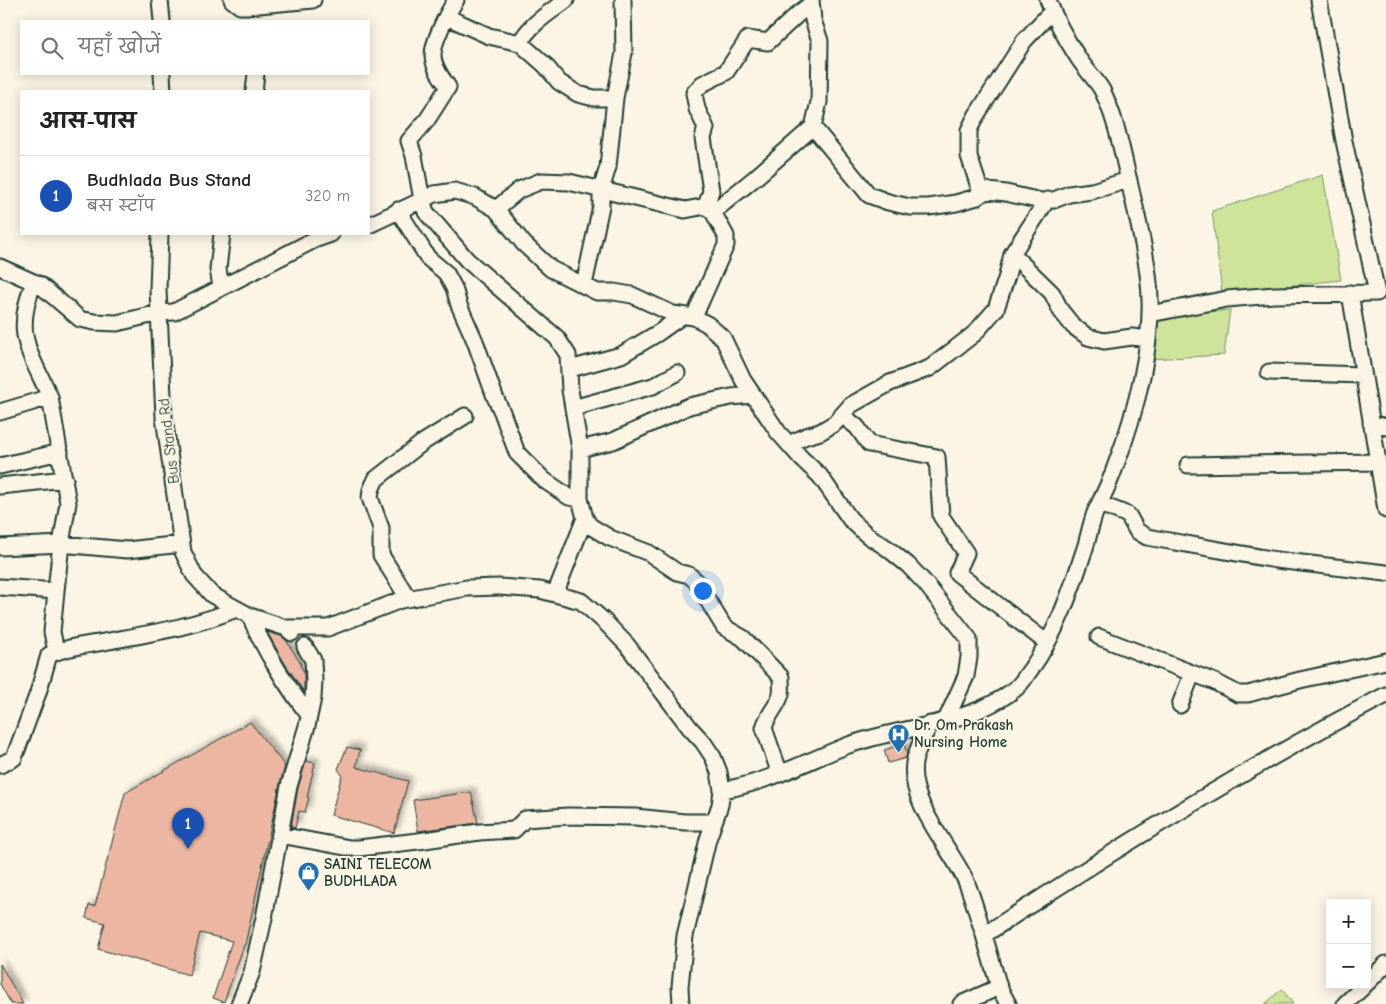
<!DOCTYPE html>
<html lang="hi">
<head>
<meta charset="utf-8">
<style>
	:root { --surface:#fff; --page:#f6f6f6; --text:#222; --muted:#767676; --line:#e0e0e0; --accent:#0f766e }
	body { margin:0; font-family:"Comic Neue","Playpen Sans Deva",sans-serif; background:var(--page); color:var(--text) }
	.controls { position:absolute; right:15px; bottom:15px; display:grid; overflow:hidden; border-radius:0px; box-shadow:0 2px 12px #0003 }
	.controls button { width:45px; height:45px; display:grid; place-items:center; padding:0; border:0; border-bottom:1px solid var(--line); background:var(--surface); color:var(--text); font:25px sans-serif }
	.you { position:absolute; left:702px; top:590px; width:18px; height:18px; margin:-12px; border:4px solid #fff; border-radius:50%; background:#1a73e8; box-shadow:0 0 0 8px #1a73e833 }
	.badge { display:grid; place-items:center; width:32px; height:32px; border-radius:50%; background:var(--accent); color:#fff; font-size:16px; font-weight:700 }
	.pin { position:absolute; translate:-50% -41px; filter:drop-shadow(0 1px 2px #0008) }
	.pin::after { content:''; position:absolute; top:26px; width:18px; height:15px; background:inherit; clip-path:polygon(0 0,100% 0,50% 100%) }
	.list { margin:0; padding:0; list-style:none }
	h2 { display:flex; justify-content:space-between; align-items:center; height:65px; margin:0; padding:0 20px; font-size:21px }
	h2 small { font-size:16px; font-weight:400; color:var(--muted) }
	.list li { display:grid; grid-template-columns:32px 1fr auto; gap:15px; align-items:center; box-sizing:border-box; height:80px; padding:0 20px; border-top:1px solid var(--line) }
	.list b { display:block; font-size:19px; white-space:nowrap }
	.list p { margin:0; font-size:16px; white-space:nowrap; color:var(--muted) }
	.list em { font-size:16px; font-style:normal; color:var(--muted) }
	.icon { flex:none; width:28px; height:28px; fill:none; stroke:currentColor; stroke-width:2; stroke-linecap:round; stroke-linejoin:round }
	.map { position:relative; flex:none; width:1386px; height:1004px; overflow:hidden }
	.search { position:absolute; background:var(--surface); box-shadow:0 2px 12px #0003; left:20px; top:20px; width:350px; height:55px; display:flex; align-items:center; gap:12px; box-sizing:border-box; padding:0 18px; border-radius:0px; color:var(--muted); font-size:19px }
	.panel { position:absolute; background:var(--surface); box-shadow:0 2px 12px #0003; left:20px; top:90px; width:350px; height:145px; border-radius:0px }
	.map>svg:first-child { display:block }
	.green { fill:#cee49a; stroke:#769067 }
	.building { fill:#edb6a3; stroke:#1f3d34; filter:url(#shadow) }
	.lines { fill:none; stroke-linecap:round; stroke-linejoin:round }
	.minor-casing { stroke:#1f3d34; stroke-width:19 }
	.minor { stroke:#fcf5e5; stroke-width:15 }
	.labels { text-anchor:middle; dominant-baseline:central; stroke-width:4; stroke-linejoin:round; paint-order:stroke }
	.street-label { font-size:15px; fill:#1f3d34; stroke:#fcf5e5 }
	.poi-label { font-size:15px; font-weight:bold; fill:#1f3d34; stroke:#fcf5e5; text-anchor:start }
</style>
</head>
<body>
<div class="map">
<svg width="1386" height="1004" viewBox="0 0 1386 1004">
	<defs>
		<filter id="shadow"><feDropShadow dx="4.5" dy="-4.5" stdDeviation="2.5" flood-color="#0004"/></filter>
	</defs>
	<rect width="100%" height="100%" fill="#fcf5e5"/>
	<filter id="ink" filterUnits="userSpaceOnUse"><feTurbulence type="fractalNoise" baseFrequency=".02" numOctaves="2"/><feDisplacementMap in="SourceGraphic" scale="10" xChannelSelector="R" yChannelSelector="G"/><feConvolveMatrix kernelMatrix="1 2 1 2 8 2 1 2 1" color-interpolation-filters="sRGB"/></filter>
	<g filter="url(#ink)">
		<path class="green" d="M1323,175L1341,280L1222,293L1212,211Z
			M1230,310L1224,355L1149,359L1155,321L1187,314Z
			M1282,989L1293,1004H1265Z"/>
		<path class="building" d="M267,632L281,636L286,640L301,664L300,665L304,672V692L284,662Z
			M250,722L285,766L280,784L245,945H244L224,1002L213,998L232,941L200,933L189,975L98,949L105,923L86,918L89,905L95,906L125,793Z
			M904,744L907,753L906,758L888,763L884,750Z
			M347,747L360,750L356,767L408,781L394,833L331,815L342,775L338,769Z
			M306,761L315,763L307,797L309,798L305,812L299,811L295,828L291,827L298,788Z
			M471,792L478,823L418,831L413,800Z
			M0,964L23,1004H11L0,984Z"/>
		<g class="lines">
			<defs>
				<path id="minor" d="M160,0L162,21
					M232,0L240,6H248L313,0
					M456,0C448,12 433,41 433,55C433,67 442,78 448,87L427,120L409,141L414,156L422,200L434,194L455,191L475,197L496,209L524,244L551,269L597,292H614L632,295L673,314L694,317L707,324L723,338L743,380L778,432L801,458L820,476L850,519L867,535L887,548L908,565L925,583L969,639V657L966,676L946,720
					M811,0L813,20L820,41L819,102L813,127L869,195L888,202L910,207H929L956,203L977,197L987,190
					M1052,11L1024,41L976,116L969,130V156L980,190L1006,193L1041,201L1054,200L1069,194L1092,191L1129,180
					M447,17L489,36L520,43L545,65L559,82L578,94L594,98H615L608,167L601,190V206L584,285
					M520,43C530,24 549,13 566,0
					M162,74L163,91
					M254,91L256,74
					M615,98L624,53L623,0
					M496,209L519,190L541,181L569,182L685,210L706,206
					M398,210L428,258L446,273L454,288L459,305L475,341L495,397L502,412L517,453L544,480L569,497L580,499
					M713,212L706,206L711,191L703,138L706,128L697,109L694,93L702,84L726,72L748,39L768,42L798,14L811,4
					M369,225L422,200L426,212L467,260L557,338L568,355L570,390L580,449V499L585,518L590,526L610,538L649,553L677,572L689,575L696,581L724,627L743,638L781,677C781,682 782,689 781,694C778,706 767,715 764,728L780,774
					M160,234L158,290L164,417L183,552L194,575L212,595L250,616L286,628L292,633
					M1012,254L1052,293L1061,311L1073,326L1088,337L1104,341L1132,337L1148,339
					M0,267L40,285L80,319L94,322L117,323L159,313L174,312L314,240L331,234
					M221,287L218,269L222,234
					M1350,293L1386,510
					M1150,314L1227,299L1274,295L1377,293L1344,141L1319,0
					M694,317L726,245V236L713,212L756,177L813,127
					M570,369L621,355L658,333L682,316
					M1269,372L1363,375
					M50,397L68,503L61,544L127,550L182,544
					M573,408L653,386L677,373
					M0,412L50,397C29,350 13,334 34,282
					M842,415L857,427L869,444L937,457L941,516L966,553L957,573L1047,643
					M1371,423L1386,427
					M789,444L806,436L820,432L835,423L851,405L890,383L930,368L974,334L996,309L1007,276L1012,254L1047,200
					M580,449L613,441L689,406L731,397L753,395
					M1188,465L1378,462
					M0,466L60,452
					M0,486L65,479
					M1100,504L1128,515L1137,531L1147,537L1276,560L1386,573
					M0,547L61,544L56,591L0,587
					M555,594L585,518
					M408,598L381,555V528L370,498L371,490L376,479L422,443L465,416
					M250,616C263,648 287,687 309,715
					M286,628H328L401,600L467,588L499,587L540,590L581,601L605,622L627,645L690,728L703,742L713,757L719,772L722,790L720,805L708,839L685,936L680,987L681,1004
					M1099,637L1215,682L1238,694H1248L1300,680L1386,661
					M56,651L52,632L56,591
					M1180,705L1192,674
					M930,724C924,736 916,750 914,763C908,802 950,847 966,881C973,898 978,917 984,935C1115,849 1248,767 1386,695
					M0,765L14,758L38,693L49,655C67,646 90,645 109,641C152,633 196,626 236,609
					M722,790C767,783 805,762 846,746C900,726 969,726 1015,689C1022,684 1026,675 1031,669C1056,634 1070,594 1083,554C1088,541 1090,526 1095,513C1101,499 1109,485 1114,470C1136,413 1157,335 1148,274C1144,243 1136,212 1129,181C1122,151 1116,118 1102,90C1095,78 1084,68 1077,56C1066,39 1055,19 1048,0
					M280,835L350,848H359L418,841L479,832L514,830L525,819L568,816L635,817L685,822H714
					M984,935L999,987L1008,1004
					M1367,983L1386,964
					M239,1004L252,972L264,918L289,786L307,726L313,698L314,681L313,660L305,647
					M961,1004L999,987
					M1345,1004L1365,985"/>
			</defs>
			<use href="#minor" class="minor-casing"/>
			<use href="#minor" class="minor"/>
		</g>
	</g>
	<defs>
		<symbol id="hospital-pin" viewBox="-11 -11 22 30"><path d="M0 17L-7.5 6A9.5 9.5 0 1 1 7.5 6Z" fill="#1f6fb2" stroke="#fcf5e5"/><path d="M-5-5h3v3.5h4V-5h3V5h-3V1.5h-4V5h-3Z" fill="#fff"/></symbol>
		<symbol id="shop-pin" viewBox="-11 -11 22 30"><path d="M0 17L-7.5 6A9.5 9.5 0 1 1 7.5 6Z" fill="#1f6fb2" stroke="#fcf5e5"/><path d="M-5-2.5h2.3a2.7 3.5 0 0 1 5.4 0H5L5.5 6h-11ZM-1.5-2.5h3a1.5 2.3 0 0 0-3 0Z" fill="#fff"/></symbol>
	</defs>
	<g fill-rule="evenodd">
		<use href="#hospital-pin" x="886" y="722" width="25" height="34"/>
		<use href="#shop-pin" x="296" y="860" width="25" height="34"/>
	</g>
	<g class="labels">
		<g class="street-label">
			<text transform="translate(169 441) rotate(-97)">Bus Stand Rd</text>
		</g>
		<g class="poi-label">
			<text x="914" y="725">Dr. Om Prakash<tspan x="914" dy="17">Nursing Home</tspan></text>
			<text x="324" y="864">SAINI TELECOM<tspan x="324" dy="17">BUDHLADA</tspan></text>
		</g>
	</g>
</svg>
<div class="controls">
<button>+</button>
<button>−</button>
</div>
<div class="you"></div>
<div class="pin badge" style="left:188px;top:849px;background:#1a4fb4">1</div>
<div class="search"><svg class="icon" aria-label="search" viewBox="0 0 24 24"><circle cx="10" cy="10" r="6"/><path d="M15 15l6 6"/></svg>यहाँ खोजें</div>
<section class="panel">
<h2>आस-पास<small></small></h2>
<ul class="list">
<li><span class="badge" style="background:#1a4fb4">1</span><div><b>Budhlada Bus Stand</b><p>बस स्टॉप</p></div><em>320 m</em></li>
</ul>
</section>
</div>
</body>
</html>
